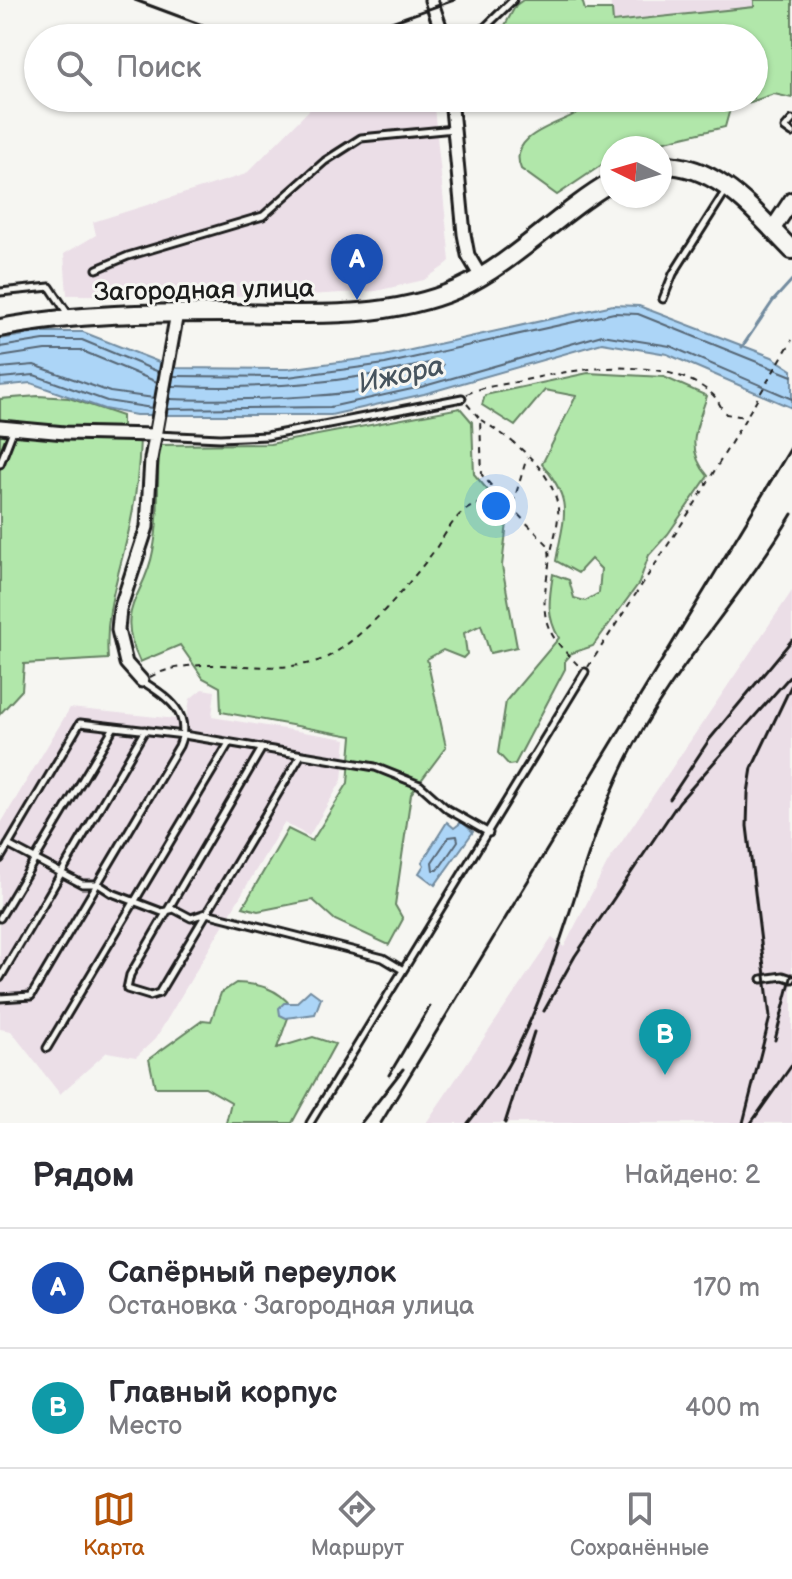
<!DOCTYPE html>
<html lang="ru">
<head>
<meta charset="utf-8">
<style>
	:root { --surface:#fff; --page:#f7f7f7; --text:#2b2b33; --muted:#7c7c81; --line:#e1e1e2; --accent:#b45309 }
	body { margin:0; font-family:"Balsamiq Sans",sans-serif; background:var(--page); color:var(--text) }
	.compass { position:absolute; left:600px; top:136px; width:72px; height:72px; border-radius:50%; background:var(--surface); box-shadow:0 2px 6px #0004; rotate:275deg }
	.you { position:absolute; left:496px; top:506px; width:28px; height:28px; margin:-20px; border:6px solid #fff; border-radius:50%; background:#1a73e8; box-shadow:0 0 0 12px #1a73e833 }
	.badge { display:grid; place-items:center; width:52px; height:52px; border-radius:50%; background:var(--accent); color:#fff; font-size:26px; font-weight:700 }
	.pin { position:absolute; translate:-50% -66px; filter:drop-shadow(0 2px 4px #0008) }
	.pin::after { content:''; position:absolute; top:42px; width:28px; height:24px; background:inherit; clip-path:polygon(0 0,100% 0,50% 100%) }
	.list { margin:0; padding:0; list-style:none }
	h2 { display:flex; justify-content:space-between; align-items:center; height:104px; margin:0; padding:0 32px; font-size:34px }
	h2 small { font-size:26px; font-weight:400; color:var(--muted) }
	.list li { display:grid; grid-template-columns:52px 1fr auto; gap:24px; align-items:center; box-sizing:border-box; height:120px; padding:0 32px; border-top:2px solid var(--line) }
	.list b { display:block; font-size:30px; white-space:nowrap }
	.list p { margin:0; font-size:26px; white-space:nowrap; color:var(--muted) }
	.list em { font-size:26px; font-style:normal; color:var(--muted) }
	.icon { flex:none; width:44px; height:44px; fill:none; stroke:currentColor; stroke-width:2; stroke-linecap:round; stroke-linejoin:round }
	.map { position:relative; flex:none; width:792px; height:1123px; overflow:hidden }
	.search { position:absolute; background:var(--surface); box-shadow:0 2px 6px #0004; left:24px; right:24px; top:24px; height:88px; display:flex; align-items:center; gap:20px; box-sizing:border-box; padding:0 28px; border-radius:44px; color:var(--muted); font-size:30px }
	.sheet { height:344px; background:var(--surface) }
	nav { display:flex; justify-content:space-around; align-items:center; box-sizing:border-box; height:112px; border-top:2px solid var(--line); background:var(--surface); font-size:22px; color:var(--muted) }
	nav a { display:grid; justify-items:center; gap:4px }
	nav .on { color:var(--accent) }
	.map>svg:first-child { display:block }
	.built { fill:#ebdee7 }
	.green { fill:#b1e7aa; stroke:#668263; stroke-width:2 }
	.water { fill:#acd5f7; stroke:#728b9f; stroke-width:2 }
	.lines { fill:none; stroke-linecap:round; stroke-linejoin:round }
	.shore { stroke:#566674; stroke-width:2 }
	.stream { stroke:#728b9f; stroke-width:3 }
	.service-casing { stroke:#1c1c1c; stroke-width:11 }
	.minor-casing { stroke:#1c1c1c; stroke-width:17 }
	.tertiary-casing { stroke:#1c1c1c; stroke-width:20 }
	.secondary-casing { stroke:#1c1c1c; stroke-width:22 }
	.path { stroke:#1c1c1c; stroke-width:2; stroke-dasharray:6 6; stroke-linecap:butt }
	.service { stroke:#f6f6f2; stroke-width:5 }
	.minor { stroke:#f6f6f2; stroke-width:11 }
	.tertiary { stroke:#f6f6f2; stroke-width:14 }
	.secondary { stroke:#f6f6f2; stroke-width:16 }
	.rail { stroke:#1c1c1c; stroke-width:3 }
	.labels { text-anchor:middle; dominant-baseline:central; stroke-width:6; stroke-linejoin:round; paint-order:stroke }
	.street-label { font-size:26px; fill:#1c1c1c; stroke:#f6f6f2 }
	.water-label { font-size:28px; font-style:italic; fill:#47545e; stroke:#f6f6f2 }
</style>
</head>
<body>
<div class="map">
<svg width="792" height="1123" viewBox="0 0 792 1123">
	<rect width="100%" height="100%" fill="#f6f6f2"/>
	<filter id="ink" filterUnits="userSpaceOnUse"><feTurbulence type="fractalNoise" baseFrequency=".0125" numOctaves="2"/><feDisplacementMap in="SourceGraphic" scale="16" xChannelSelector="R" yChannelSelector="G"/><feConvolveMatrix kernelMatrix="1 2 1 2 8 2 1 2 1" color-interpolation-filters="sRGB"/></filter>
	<g filter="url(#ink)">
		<path class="built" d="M610,0H754V7L613,22Z
			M321,98H433L450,261L443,267L424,280L376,291L292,296L67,295L64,254L96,235L93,222L246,174Z
			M792,591V1123H426L552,938L564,947L608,862Z
			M202,689L215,691L212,717L346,739L342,780L309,836L284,823L156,1038L136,1057L107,1052L60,1094L11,1031L0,1029V825L70,708L186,720L190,699Z"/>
		<path class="green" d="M523,0H582L585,10H612L613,22L754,7V0H792V98L774,94L730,109L725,127L636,148H612V158L557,195L521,169C507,136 554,126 577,113L571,98H754V38H498L516,5Z
			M588,373L664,377L707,396C697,427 684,448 708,476L668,534L649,555L639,583L593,646L572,653L565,661V669L515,764L509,765L498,753L506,701L559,638C546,616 549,599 553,574L569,580L574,598L585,601L599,593L601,569L591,559L578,573L556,561C564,515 574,502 542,464L576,396L545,390L515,426L482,405L485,395Z
			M38,396L69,398L122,416V430L0,424V399Z
			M460,408L472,422L474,474L508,514L502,566L517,647L490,653L481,625L464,633L467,654L463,658L443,650L427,659L446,747L411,794L395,905L403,919L389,945L335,920L313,900L258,911L243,907L288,829L312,841L348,783L352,736L221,712L220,687L203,678L180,645L140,662C113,607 145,598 153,551C160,518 157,480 159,445L270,444Z
			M0,430L140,439C139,468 136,497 130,525C120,574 104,608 108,659L24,664L22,690L0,714Z
			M236,983C260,984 277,988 292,1007L277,1048L313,1037L335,1044L292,1123H226L231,1102L205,1087H155L149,1059L203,1020L211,1021L221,993Z"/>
		<path class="water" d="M613,305L639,306L772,357L792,370V408L667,354L602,343L424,394L331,415H136L104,409L31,383L0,386V339L44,332H83L174,368L287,369L384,356Z
			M447,822L454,828L462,822L473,832L435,885L419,873L424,865L422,862Z
			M310,990L321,998L315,1014L286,1018L280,1015L279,1008L284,1003H296Z"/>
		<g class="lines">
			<path class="shore" d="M0,347L44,340H82L159,372
				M0,357L45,350H80L157,382
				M0,368L34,365L110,392L154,398
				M173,376L288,377L385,364L614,313L638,314L792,376
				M0,378L34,375L107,401L152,408
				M169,399C218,401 414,400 443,365L438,361C348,383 265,390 172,386
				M168,409L330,407L421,387L602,335L670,346L792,399
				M457,836L458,841L438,870H433L432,862L449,837Z"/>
			<path class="stream" d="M742,347L773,301L792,280"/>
			<defs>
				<path id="service" d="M474,38L513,0
					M792,120L785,128L792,133
					M97,269L128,256L263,216L325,161L361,138L454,129
					M0,292L50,287L68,314
					M663,299L673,274L725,192
					M156,435L220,438L267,436L462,398
					M0,464L14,428
					M262,748L130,975L127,989L150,996L159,993L301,755
					M8,845L82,884H98L112,893L162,912L174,909L191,918L206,913L383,958L403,970
					M0,859L80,723L184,735L375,767L420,785L447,809L489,833
					M0,918L114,727
					M0,978L145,730
					M762,979L783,976L792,979
					M0,998L31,996L179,746C193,713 167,697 142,681
					M47,1048L229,743
					M310,1123L585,672"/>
				<path id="minor" d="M431,0L444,38
					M451,98L464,234L468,255L481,277
					M0,427L65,433L155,435
					M142,681L126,663L118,630L120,609L147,527L151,459L177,313"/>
				<path id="tertiary" d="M772,230L792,200"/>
				<path id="secondary" d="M660,165C718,163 755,213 792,250
					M0,328C76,313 153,313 230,313C305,314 387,320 458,289C515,263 558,213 612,182"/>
			</defs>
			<use href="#service" class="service-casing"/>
			<use href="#minor" class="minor-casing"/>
			<use href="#tertiary" class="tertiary-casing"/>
			<use href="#secondary" class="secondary-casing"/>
			<path class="path" d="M467,394C483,386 504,385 521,381C575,368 666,354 712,394C719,400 720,408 726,414L745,417
				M467,404L480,419L482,475L504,500
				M481,420C511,439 548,465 557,502C561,518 554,537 551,552
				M513,504L527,457
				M588,667L696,502L792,340
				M150,677C203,648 288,685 336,652C373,627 404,590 431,555C442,541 450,522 464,511C476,502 491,501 505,501L548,545C551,556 549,566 547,577C540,623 547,634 579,666"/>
			<use href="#service" class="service"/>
			<use href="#minor" class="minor"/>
			<use href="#tertiary" class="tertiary"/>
			<use href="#secondary" class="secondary"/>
			<path class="rail" d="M135,0L237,38
				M346,38L454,0
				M670,799L709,740L792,640
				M544,1011L575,956L679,802L792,674
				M775,1040L792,974
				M389,1075L430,1006
				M361,1123L403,1069
				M381,1123L792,446
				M468,1123C555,1021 568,879 626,761C670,671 741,600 792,514
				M505,1123L534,1032
				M743,1123L770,1017L747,826L748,793L752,768L792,684
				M751,1123L792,1065"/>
		</g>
	</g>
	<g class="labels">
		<g class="street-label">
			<text transform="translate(204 291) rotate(-1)">Загородная улица</text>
		</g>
		<g class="water-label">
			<text transform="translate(401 375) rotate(-13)">Ижора</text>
		</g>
	</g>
</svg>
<svg class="compass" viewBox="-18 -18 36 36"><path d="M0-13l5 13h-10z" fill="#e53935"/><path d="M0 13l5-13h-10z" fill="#7c7c81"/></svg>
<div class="you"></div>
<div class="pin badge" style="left:357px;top:300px;background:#1a4fb4">A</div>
<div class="pin badge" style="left:665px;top:1075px;background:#0f9aa8">B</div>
<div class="search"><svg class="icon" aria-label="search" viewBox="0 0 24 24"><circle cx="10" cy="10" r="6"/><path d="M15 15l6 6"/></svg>Поиск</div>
</div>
<section class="sheet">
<h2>Рядом<small>Найдено: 2</small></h2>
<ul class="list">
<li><span class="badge" style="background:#1a4fb4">A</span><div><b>Сапёрный переулок</b><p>Остановка · Загородная улица</p></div><em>170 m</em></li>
<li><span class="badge" style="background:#0f9aa8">B</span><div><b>Главный корпус</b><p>Место</p></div><em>400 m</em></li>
</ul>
</section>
<nav>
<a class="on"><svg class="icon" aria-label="map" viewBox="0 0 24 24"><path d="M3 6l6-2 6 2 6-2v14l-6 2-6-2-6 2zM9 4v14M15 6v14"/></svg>Карта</a>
<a><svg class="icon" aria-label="directions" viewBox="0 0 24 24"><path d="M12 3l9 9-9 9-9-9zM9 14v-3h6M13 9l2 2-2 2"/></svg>Маршрут</a>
<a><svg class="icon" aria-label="saved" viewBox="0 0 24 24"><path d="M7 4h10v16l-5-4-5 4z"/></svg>Сохранённые</a>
</nav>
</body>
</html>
